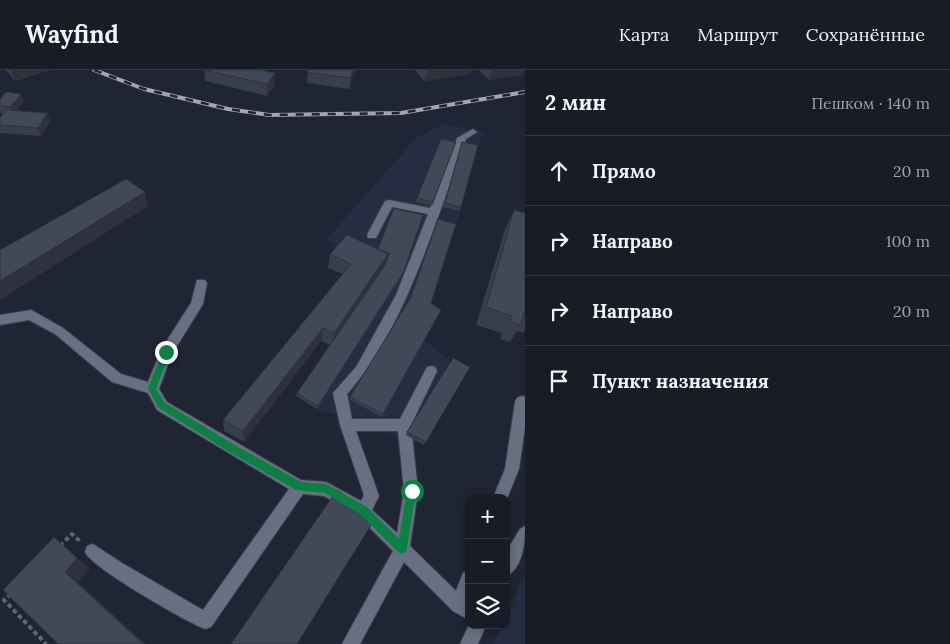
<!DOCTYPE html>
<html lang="ru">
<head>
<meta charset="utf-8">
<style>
	:root { --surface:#171c27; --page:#20252f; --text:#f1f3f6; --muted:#9ea1a7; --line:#363a44 }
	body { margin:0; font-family:Lora,serif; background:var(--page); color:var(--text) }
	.controls { position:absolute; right:15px; bottom:15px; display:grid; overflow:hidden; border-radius:10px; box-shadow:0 2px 8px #0003 }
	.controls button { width:45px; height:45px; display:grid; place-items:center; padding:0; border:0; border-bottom:1px solid var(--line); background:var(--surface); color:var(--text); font:25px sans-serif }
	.stop { position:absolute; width:15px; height:15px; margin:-11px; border:4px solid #0b8043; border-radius:50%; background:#fff }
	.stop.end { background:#0b8043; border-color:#fff; box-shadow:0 1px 5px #0008 }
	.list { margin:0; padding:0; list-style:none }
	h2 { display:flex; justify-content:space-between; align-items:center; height:65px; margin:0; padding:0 20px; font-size:21px }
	h2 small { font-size:16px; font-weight:400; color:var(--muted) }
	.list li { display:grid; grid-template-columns:32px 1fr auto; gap:15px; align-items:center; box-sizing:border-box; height:70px; padding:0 20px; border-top:1px solid var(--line) }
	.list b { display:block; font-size:19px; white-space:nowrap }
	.list em { font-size:16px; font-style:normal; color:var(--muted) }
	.icon { flex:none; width:28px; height:28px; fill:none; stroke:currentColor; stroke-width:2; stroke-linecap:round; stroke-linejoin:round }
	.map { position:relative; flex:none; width:525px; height:574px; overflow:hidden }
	header { display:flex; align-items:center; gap:30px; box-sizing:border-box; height:70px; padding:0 25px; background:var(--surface); border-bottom:1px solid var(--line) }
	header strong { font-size:24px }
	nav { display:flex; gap:28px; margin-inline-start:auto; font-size:18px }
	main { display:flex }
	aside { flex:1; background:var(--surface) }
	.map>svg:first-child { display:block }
	.built { fill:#262d42 }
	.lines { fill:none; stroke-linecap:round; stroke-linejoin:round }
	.minor-casing { stroke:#3a3f4b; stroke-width:2 }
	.path { stroke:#5f6572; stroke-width:4; stroke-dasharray:4.5 3; stroke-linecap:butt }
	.minor { fill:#686f81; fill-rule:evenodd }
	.rail-casing { stroke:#a2a6b2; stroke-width:4 }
	.rail { stroke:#1f2534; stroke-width:2.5; stroke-dasharray:8; stroke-linecap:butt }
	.wall { fill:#383e4c }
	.shaded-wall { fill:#2e323e }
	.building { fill:#414858; stroke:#2e323e }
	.route { fill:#0b8043 }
</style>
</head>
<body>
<header>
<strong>Wayfind</strong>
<nav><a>Карта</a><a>Маршрут</a><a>Сохранённые</a></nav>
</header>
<main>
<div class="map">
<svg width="525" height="574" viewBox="0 0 525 574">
	<rect width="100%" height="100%" fill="#1f2534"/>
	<path class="built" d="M444,54L484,62L476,79L460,141L430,236L439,243L425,270L451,292L424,375L317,339L296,326L384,197L326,170L417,67Z
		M525,505V574H493L502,555H506V546Z"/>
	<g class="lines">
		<defs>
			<path id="minor" d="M473,59L477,62L466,69C435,152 405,259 347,324L352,349H400L427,297L431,296L435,297L437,301L411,355L418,421L410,476L456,521L463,503L469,501V550L453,541L404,492L360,574H342L393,481L358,446L324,426L303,424L211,557L205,559C185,551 92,498 85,482L87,476L93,474L122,493L203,540L289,419L157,340L148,323L112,312L55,264L29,250L0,255V245L31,240L35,242L63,258L121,304L148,312L162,278L191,233L197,210H205L207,213L203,234L172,284L159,319L167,332L301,410L326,412L361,431L364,425L340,355L333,323L356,297L396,225L428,144L392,137L376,168H368L367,165L385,131L389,130L430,138L457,68ZM356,361H398L404,421L397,463L372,440L379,426Z
				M522,326L525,327V357L519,399L506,431V428H493L505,399L515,332L517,328Z
				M525,456C525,472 523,499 506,506V482L520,459Z
				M469,555H486L478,574H460Z"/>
		</defs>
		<use href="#minor" class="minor-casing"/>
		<path class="path" d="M60,476L72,464L81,472
			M11,524L4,530L46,574"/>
		<use href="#minor" class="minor"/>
		<defs>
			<path id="rail" d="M94,0L144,19L228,39L269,45L401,43L525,22"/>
		</defs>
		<use href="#rail" class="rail-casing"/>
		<use href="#rail" class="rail"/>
	</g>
	<path class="wall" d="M6,0H50L15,11Z
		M204,0L275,3V15L267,26L205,11Z
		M308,0H355L349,19L307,13Z
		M415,0H471L469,4L424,11Z
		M479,0H525L523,5L489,10Z
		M0,29L24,31L16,41L47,43L50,51L41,66L0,63V48L3,43H0Z
		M456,72L432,136L415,132L417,128Z
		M462,72L461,137L460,141L443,137Z
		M394,138L403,205L317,339L296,326L297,323L330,275L321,271L244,372L224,361L223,350L343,204L328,198L330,184L378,179Z
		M514,140L525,143V260L523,263L517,261L510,272L500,269L502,263L476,255L505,159Z
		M431,233L441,240L382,347L350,330V327Z
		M470,297L424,375L406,365L407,362Z"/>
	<path class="shaded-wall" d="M11,0H50L15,11Z
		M353,0H355L349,19L350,8Z
		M427,0H471L469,4L424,11Z
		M492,0H525L523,5L489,10Z
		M275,3V15L267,26V14Z
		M21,24L24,31L13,45L10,37Z
		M47,43L50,51L41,66L38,58Z
		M145,122L148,136L0,230V211Z
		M423,145L403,205L317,339L318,336Z
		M388,184L385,197L331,276L334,263Z
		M323,258L321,271L244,372L243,361Z
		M376,447L298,574H297Z
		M54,467L90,499L78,512L146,574H143L65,502Z"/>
	<path class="building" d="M204,0H260L275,3L267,14Z
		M308,0H353L350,8L307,2Z
		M6,22L21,24L10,37L0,36V29Z
		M5,40L47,43L38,58L0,55V48Z
		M441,69L456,72L433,132L417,128Z
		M462,72L478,75L461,137L445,133Z
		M126,109L145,122L0,211V180Z
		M394,138L423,145L404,201L318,336L297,323L386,194L389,183L378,179Z
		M514,140L525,143V243L524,242L521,255L511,252L512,246L486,237Z
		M438,149L456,154L431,233L441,240L383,344L350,327L411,227Z
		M347,165L388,184L334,263L323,258L243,361L223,350L351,194L330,184Z
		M453,288L470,297L426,372L407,362Z
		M337,420L376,447L297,574H231Z
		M54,467L77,488L65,502L143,574H58L3,520Z"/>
	<path class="route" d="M166,279L170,282L156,319L165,333L233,374L301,412L326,414L367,437L399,469L407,421L412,417L415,418L416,421L406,483H399L360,444L325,423L296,420L226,380L159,338L148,319L162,282Z"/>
</svg>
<div class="controls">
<button>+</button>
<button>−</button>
<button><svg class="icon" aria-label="layers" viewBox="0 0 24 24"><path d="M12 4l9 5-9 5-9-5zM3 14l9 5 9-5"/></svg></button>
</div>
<div class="stop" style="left:412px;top:421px"></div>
<div class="stop end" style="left:166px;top:282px"></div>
</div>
<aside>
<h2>2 мин<small>Пешком · 140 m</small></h2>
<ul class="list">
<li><svg class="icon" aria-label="ahead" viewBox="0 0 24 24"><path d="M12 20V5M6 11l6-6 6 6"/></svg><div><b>Прямо</b></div><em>20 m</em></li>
<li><svg class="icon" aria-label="right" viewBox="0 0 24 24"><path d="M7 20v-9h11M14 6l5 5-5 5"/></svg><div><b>Направо</b></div><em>100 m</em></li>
<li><svg class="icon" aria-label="right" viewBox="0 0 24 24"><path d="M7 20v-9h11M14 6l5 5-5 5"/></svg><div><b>Направо</b></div><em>20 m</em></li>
<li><svg class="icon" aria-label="arrive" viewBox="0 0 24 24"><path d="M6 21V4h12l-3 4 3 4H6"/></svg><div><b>Пункт назначения</b></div></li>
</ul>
</aside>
</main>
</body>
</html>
